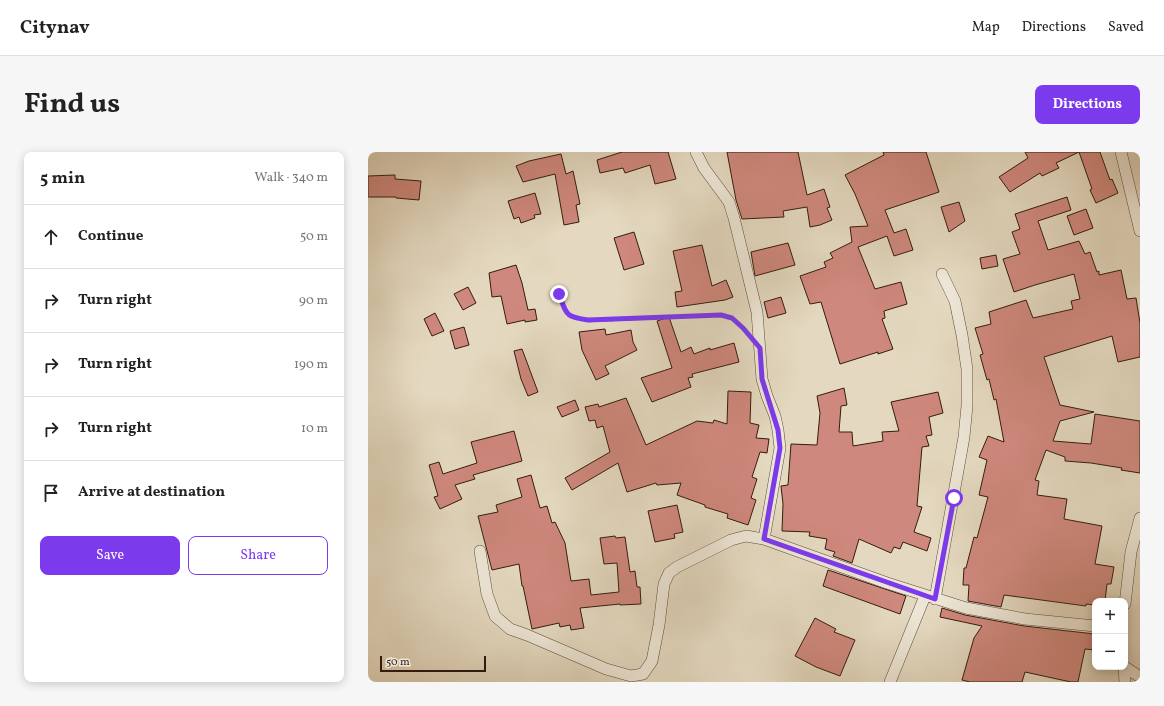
<!DOCTYPE html>
<html lang="en">
<head>
<meta charset="utf-8">
<style>
	:root { --surface:#fff; --page:#f6f6f6; --text:#222; --muted:#767676; --line:#e0e0e0; --accent:#7c3aed }
	body { margin:0; font-family:Vollkorn,serif; background:var(--page); color:var(--text) }
	.controls { position:absolute; right:12px; bottom:12px; display:grid; overflow:hidden; border-radius:8px; box-shadow:0 2px 10px #0003 }
	.controls button { width:36px; height:36px; display:grid; place-items:center; padding:0; border:0; border-bottom:1px solid var(--line); background:var(--surface); color:var(--text); font:20px sans-serif }
	.scale { position:absolute; left:12px; bottom:10px; width:106px; box-sizing:border-box; padding-left:4px; border:2px solid #331c0e; border-top:0; font-size:11px; line-height:14px; white-space:nowrap; color:#331c0e; -webkit-text-stroke:3px #ede6d6; paint-order:stroke }
	.stop { position:absolute; width:12px; height:12px; margin:-9px; border:3px solid #7c3aed; border-radius:50%; background:#fff }
	.stop.end { background:#7c3aed; border-color:#fff; box-shadow:0 1px 4px #0008 }
	.list { margin:0; padding:0; list-style:none }
	h2 { display:flex; justify-content:space-between; align-items:center; height:52px; margin:0; padding:0 16px; font-size:17px }
	h2 small { font-size:13px; font-weight:400; color:var(--muted) }
	.list li { display:grid; grid-template-columns:26px 1fr auto; gap:12px; align-items:center; box-sizing:border-box; height:64px; padding:0 16px; border-top:1px solid var(--line) }
	.list b { display:block; font-size:15px; white-space:nowrap }
	.list em { font-size:13px; font-style:normal; color:var(--muted) }
	.actions { display:flex; gap:8px; padding:12px 16px }
	.actions a { flex:1; padding:9px 0; border:1px solid var(--accent); border-radius:8px; text-align:center; font-size:14px; color:var(--accent) }
	.actions .main { background:var(--accent); color:#fff }
	.icon { flex:none; width:22px; height:22px; fill:none; stroke:currentColor; stroke-width:2; stroke-linecap:round; stroke-linejoin:round }
	.map { position:relative; flex:none; width:772px; height:530px; overflow:hidden; border-radius:8px }
	header { display:flex; align-items:center; gap:24px; box-sizing:border-box; height:56px; padding:0 20px; background:var(--surface); border-bottom:1px solid var(--line) }
	header strong { font-size:19px }
	nav { display:flex; gap:22px; margin-inline-start:auto; font-size:14px }
	.intro { display:flex; align-items:center; justify-content:space-between; box-sizing:border-box; height:96px; padding:0 24px }
	h1 { margin:0; font-size:28px }
	.button { padding:10px 18px; border-radius:8px; background:var(--accent); color:#fff; font-size:14px; font-weight:700 }
	main { display:flex; gap:24px; padding:0 24px }
	aside { flex:1; background:var(--surface); border-radius:8px; box-shadow:0 2px 10px #0003 }
	.map>svg:first-child { display:block }
	.building { fill:#cf887d; stroke:#331c0e }
	.lines { fill:none; stroke-linecap:round; stroke-linejoin:round }
	.minor-casing { stroke:#5f4b3a; stroke-width:12 }
	.path { stroke:#331c0e; stroke-width:2.5; stroke-dasharray:3 2; stroke-linecap:butt }
	.minor { stroke:#ede6d6; stroke-width:11 }
	.route { stroke:#7c3aed; stroke-width:5 }
</style>
</head>
<body>
<header>
<strong>Citynav</strong>
<nav><a>Map</a><a>Directions</a><a>Saved</a></nav>
</header>
<div class="intro"><h1>Find us</h1><a class="button">Directions</a></div>
<main>
<aside>
<h2>5 min<small>Walk · 340 m</small></h2>
<ul class="list">
<li><svg class="icon" aria-label="ahead" viewBox="0 0 24 24"><path d="M12 20V5M6 11l6-6 6 6"/></svg><div><b>Continue</b></div><em>50 m</em></li>
<li><svg class="icon" aria-label="right" viewBox="0 0 24 24"><path d="M7 20v-9h11M14 6l5 5-5 5"/></svg><div><b>Turn right</b></div><em>90 m</em></li>
<li><svg class="icon" aria-label="right" viewBox="0 0 24 24"><path d="M7 20v-9h11M14 6l5 5-5 5"/></svg><div><b>Turn right</b></div><em>190 m</em></li>
<li><svg class="icon" aria-label="right" viewBox="0 0 24 24"><path d="M7 20v-9h11M14 6l5 5-5 5"/></svg><div><b>Turn right</b></div><em>10 m</em></li>
<li><svg class="icon" aria-label="arrive" viewBox="0 0 24 24"><path d="M6 21V4h12l-3 4 3 4H6"/></svg><div><b>Arrive at destination</b></div></li>
</ul>
<div class="actions"><a class="main">Save</a><a>Share</a></div>
</aside>
<div class="map">
<svg width="772" height="530" viewBox="0 0 772 530">
	<rect width="100%" height="100%" fill="#e4d9c0"/>
	<filter id="stains"><feTurbulence type="fractalNoise" baseFrequency=".005" numOctaves="4"/><feColorMatrix values="0 0 0 0 .2 0 0 0 0 .09 0 0 0 0 .02 0 0 0 .5 -.17"/></filter>
	<radialGradient id="worn" r=".72"><stop offset=".6" stop-color="#630" stop-opacity="0"/><stop offset="1" stop-color="#630" stop-opacity=".3"/></radialGradient>
	<path class="building" d="M254,0H300L308,27L287,32L282,13L257,21L255,16L232,21L229,8Z
		M359,0H430L439,43L456,37L462,55L459,56L464,68L452,73L442,75L439,55L415,59L416,65L374,67L368,48Z
		M515,0H558L571,40L517,58L526,81L538,77L545,98L526,104L519,84L490,95L507,137L533,130L539,152L516,159L517,166L514,167L525,197L510,202V200L472,212L453,150L442,152L432,124L458,115L456,110L465,106L462,101L484,90L482,75L500,74L487,42L477,23L516,3Z
		M657,0H732L742,28L744,27L750,41L728,51L722,38L724,37L711,0L688,11L691,16L674,24L672,21L642,40L631,25L660,6Z
		M193,2L198,22L205,19L212,52L208,53L211,70L196,73L187,22L155,30L148,14L161,9Z
		M27,23V27L53,29L51,48L28,46V45H0V24Z
		M167,41L173,62L166,63L167,66L153,71L151,65L146,67L140,49Z
		M699,45L703,58L670,69L680,98L711,89L717,102L722,100L729,120L731,119V123L753,118L759,147L768,146L772,171V205L750,210L744,184L676,205L692,253L726,260L692,269L685,289L723,292L727,262L772,269V321L753,318L754,316L723,311L697,309V305L678,298L667,328L671,329L669,343L699,347L696,367L734,374L727,412L746,415L743,432H739L737,449H727V453L718,452V454L636,443L633,455L600,449L601,433H595L596,416H598L606,385L609,386L620,345L611,343L619,308L611,305L620,284L636,290L628,247L626,248L621,227L619,228L612,203L615,202L607,176L623,172L621,160L658,148L665,166L705,157L703,149L712,147L706,122L667,133L646,140L635,107L652,102L644,80L652,77L647,62Z
		M591,50L597,69L581,80L573,55Z
		M718,57L725,76L706,83L699,64Z
		M266,80L276,112L256,118L246,86Z
		M420,91L427,113L387,124L383,100Z
		M334,93L344,134L358,128L365,145L357,148L309,155L307,140L314,139L305,99Z
		M628,103L630,114L614,117L612,106Z
		M148,113L154,131L160,158L167,157L169,168L157,170V168L139,172L133,144L124,145L121,121Z
		M100,135L108,151L95,158L86,142Z
		M413,145L418,161L400,166L396,150Z
		M67,161L76,179L64,184L56,167Z
		M301,165L313,200L323,195L326,202L342,196V198L366,191L371,210L324,222L325,225L320,226L323,235L284,250L273,226L304,216L289,169Z
		M96,175L101,193L87,197L82,179Z
		M237,177L238,183L263,178L265,190L269,198L237,214L241,222L228,228L214,198L211,180Z
		M154,197L170,240L160,244L153,227L146,199Z
		M476,236L479,253L473,254L471,280H484L485,294L515,289L514,280L531,279L523,250L570,240L575,261L561,265L564,283L558,284L561,294L554,295L549,354L554,355L546,380L563,386L559,399L535,390L532,397L526,395L523,401L491,387L484,411L465,404L467,400L457,397L459,387L441,384L442,380L414,379L415,352L413,334L420,333L423,292L449,293L452,261L449,244Z
		M360,239L383,240L382,271L391,273L388,286L401,287L399,301L392,300L384,325L389,327L383,346L388,348L380,373L359,366L360,362L337,355V353L309,343L313,331L289,333L288,331L259,340L250,311L204,338L197,326L242,300L235,274L229,276L227,268L221,269L217,255L230,252L231,255L258,246L278,293L329,269L345,271L346,268L359,272Z
		M207,248L211,258L194,265L189,255Z
		M146,279L154,309L105,323L107,327L87,333L94,347L72,357L66,345L70,344L61,313L71,310L75,322L109,311L103,290Z
		M163,323L172,356L179,354L184,371L187,370L197,391L203,429L221,427L223,443L251,440L249,411L236,412L232,386L247,384L248,386L257,385L262,420L267,419L269,435H272L273,452L252,453V452L212,456L216,476L203,478L202,473L192,475L191,471L164,477L155,434H154L151,412L124,418L110,364L130,360L128,353L154,345L149,327Z
		M309,353L315,380L306,382L307,386L287,390L280,359Z
		M460,418L538,444L532,462L455,434Z
		M574,456L597,463L656,474L727,482V498L717,497L710,530H703L657,520L654,530H602L594,528L606,486L614,474L572,465Z
		M447,466L468,477L466,480L487,488L472,524L448,515L427,504Z"/>
	<g class="lines">
		<defs>
			<path id="minor" d="M328,0L336,16L361,50L366,66L389,160L394,227L399,244L407,264L410,278L412,296L396,387
				M753,0L772,79
				M112,399L119,442L127,464L142,477L159,483L238,517L263,524L275,522L284,509L291,473L296,432L301,421L309,415L363,388L378,384L396,387L519,431L598,456L657,467L727,474
				M567,447L596,285L599,254V217L594,183L587,149L574,122
				M757,452L763,400L772,366
				M756,515L757,530
				M757,515L772,525
				M522,530L557,444"/>
		</defs>
		<use href="#minor" class="minor-casing"/>
		<path class="path" d="M191,142C199,163 197,165 220,169L353,163L364,166L378,178"/>
		<use href="#minor" class="minor"/>
	</g>
	<g class="lines">
		<path class="route" d="M191,142C199,163 197,165 220,168L353,163L364,166L375,176L392,196L394,227L410,278L412,296L396,387L567,447L586,346"/>
	</g>
	<rect width="100%" height="100%" filter="url(#stains)"/>
	<rect width="100%" height="100%" fill="url(#worn)"/>
</svg>
<div class="controls">
<button>+</button>
<button>−</button>
</div>
<div class="scale">50 m</div>
<div class="stop" style="left:586px;top:346px"></div>
<div class="stop end" style="left:191px;top:142px"></div>
</div>
</main>
</body>
</html>
